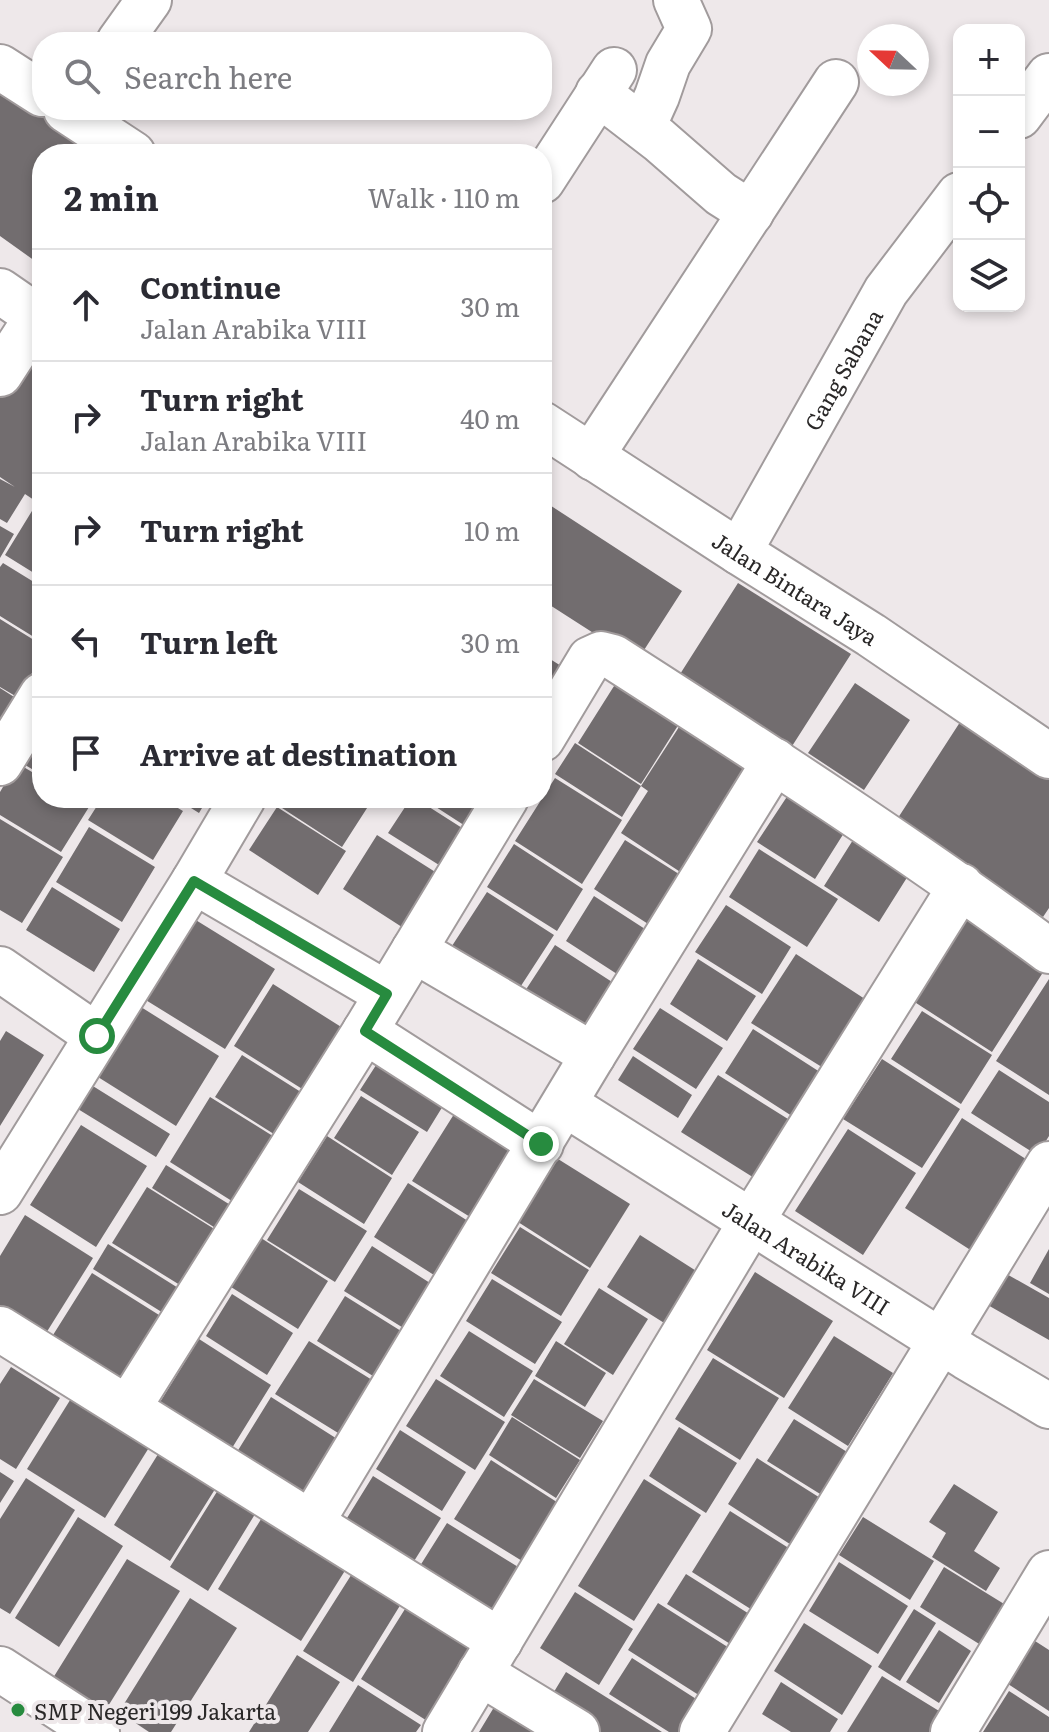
<!DOCTYPE html>
<html lang="en">
<head>
<meta charset="utf-8">
<style>
	:root { --surface:#fff; --page:#f2f2f3; --text:#2b2b33; --muted:#7c7c81; --line:#e1e1e2 }
	body { margin:0; font-family:Literata,serif; background:var(--page); color:var(--text) }
	.controls { position:absolute; right:24px; top:24px; display:grid; overflow:hidden; border-radius:16px; box-shadow:0 4px 12px #0003 }
	.controls button { width:72px; height:72px; display:grid; place-items:center; padding:0; border:0; border-bottom:2px solid var(--line); background:var(--surface); color:var(--text); font:40px sans-serif }
	.compass { position:absolute; left:857px; top:24px; width:72px; height:72px; border-radius:50%; background:var(--surface); box-shadow:0 4px 12px #0003; rotate:292deg }
	.stop { position:absolute; width:24px; height:24px; margin:-18px; border:6px solid #278b3f; border-radius:50%; background:#fff }
	.stop.end { background:#278b3f; border-color:#fff; box-shadow:0 2px 8px #0008 }
	.list { margin:0; padding:0; list-style:none }
	h2 { display:flex; justify-content:space-between; align-items:center; height:104px; margin:0; padding:0 32px; font-size:34px }
	h2 small { font-size:26px; font-weight:400; color:var(--muted) }
	.list li { display:grid; grid-template-columns:52px 1fr auto; gap:24px; align-items:center; box-sizing:border-box; height:112px; padding:0 32px; border-top:2px solid var(--line) }
	.list b { display:block; font-size:30px; white-space:nowrap }
	.list p { margin:0; font-size:26px; white-space:nowrap; color:var(--muted) }
	.list em { font-size:26px; font-style:normal; color:var(--muted) }
	.icon { flex:none; width:44px; height:44px; fill:none; stroke:currentColor; stroke-width:2; stroke-linecap:round; stroke-linejoin:round }
	.map { position:relative; flex:none; width:1049px; height:1732px; overflow:hidden }
	.search { position:absolute; background:var(--surface); box-shadow:0 4px 12px #0003; left:32px; top:32px; width:520px; height:88px; display:flex; align-items:center; gap:20px; box-sizing:border-box; padding:0 28px; border-radius:32px; color:var(--muted); font-size:30px }
	.panel { position:absolute; background:var(--surface); box-shadow:0 4px 12px #0003; left:32px; top:144px; width:520px; height:664px; border-radius:32px }
	.map>svg:first-child { display:block }
	.building { fill:#726d6f }
	.lines { fill:none; stroke-linecap:round; stroke-linejoin:round }
	.minor-casing { stroke:#a19b9c; stroke-width:48 }
	.minor { stroke:#fff; stroke-width:44 }
	.route { stroke:#278b3f; stroke-width:10 }
	.poi-dot { fill:#278b3f; stroke:#eee8ea; stroke-width:3 }
	.labels { text-anchor:middle; dominant-baseline:central; stroke-width:8; stroke-linejoin:round; paint-order:stroke }
	.street-label { font-size:22px; fill:#2a2828; stroke:#eee8ea }
	.poi-label { font-size:22px; fill:#2a2828; stroke:#eee8ea; text-anchor:start }
</style>
</head>
<body>
<div class="map">
<svg width="1049" height="1732" viewBox="0 0 1049 1732">
	<rect width="100%" height="100%" fill="#eee8ea"/>
	<path class="building" d="M0,85L95,154H42V266L0,236Z
		M42,333V488L34,500L25,494L7,523L0,519V479L15,487L0,477V379Z
		M542,500L682,591L637,661L542,600Z
		M35,506L42,510V578L5,555Z
		M0,526L14,534L0,558Z
		M3,563L42,587V642L0,616V567Z
		M738,583L851,654L787,754L675,682Z
		M0,619L42,645V657L17,697L0,687Z
		M542,654L574,674L542,724Z
		M621,675L684,716L641,784L578,743Z
		M855,683L910,720L864,790L808,753Z
		M0,688L22,702L0,738Z
		M688,713L761,759L691,879L621,833L648,791L641,786Z
		M42,714V775L15,759Z
		M964,716L1049,772V908L1043,917L896,821Z
		M575,743L641,786L622,817L555,774Z
		M17,763L42,778V798H74L89,807L61,852L0,815V792Z
		M555,778L622,820L582,884L515,841Z
		M792,789L849,825L815,879L757,842Z
		M102,798H161L183,811L153,860L88,820Z
		M175,798H208L199,813Z
		M289,798H358L369,805L342,847L282,808Z
		M411,798H415L470,833L447,870L388,833Z
		M422,798H494L473,831Z
		M277,807L346,851L318,895L249,850Z
		M0,819L63,857L22,923L0,910Z
		M89,827L155,867L122,922L56,882Z
		M858,832L913,868L879,922L824,886Z
		M377,835L440,875L405,929L343,889Z
		M625,840L690,881L659,931L594,889Z
		M514,844L583,889L557,931L487,887Z
		M759,849L838,899L807,947L729,897Z
		M52,887L120,929L94,972L26,930Z
		M487,892L554,935L517,992L450,949Z
		M594,896L662,940L634,985L566,941Z
		M726,905L791,947L762,994L695,952Z
		M972,909L1049,963L992,1052L913,1001Z
		M186,914L275,969L225,1049L136,994Z
		M555,945L626,991L597,1037L525,991Z
		M796,954L868,1001L825,1069L751,1023Z
		M698,959L756,996L727,1041L670,1004Z
		M1049,979V1095L996,1061Z
		M273,984L346,1030L307,1092L234,1046Z
		M133,1002L219,1056L176,1126L90,1072Z
		M660,1008L723,1048L696,1089L633,1049Z
		M922,1011L992,1055L961,1104L891,1059Z
		M753,1029L823,1074L795,1118L725,1073Z
		M6,1031L44,1055L0,1126V1041Z
		M242,1055L304,1094L277,1136L215,1097Z
		M633,1056L692,1095L678,1118L618,1080Z
		M380,1059L446,1101L427,1132L360,1090Z
		M882,1059L960,1109L922,1168L843,1119Z
		M999,1070L1049,1102V1136L1037,1155L971,1113Z
		M718,1075L796,1124L759,1181L681,1132Z
		M88,1083L170,1134L156,1157L73,1106Z
		M361,1096L419,1132L392,1175L334,1138Z
		M210,1097L276,1138L235,1203L170,1162Z
		M456,1111L519,1151L475,1220L412,1181Z
		M962,1118L1029,1161L972,1251L905,1208Z
		M81,1125L147,1166L96,1247L30,1205Z
		M848,1129L916,1173L863,1255L795,1211Z
		M327,1136L392,1178L364,1224L298,1182Z
		M558,1159L630,1204L590,1268L518,1222Z
		M166,1165L232,1206L217,1229L152,1188Z
		M408,1183L479,1228L445,1282L374,1237Z
		M147,1187L224,1235L188,1290L112,1243Z
		M299,1189L367,1231L335,1282L267,1240Z
		M25,1215L93,1258L38,1346L0,1322V1256Z
		M520,1227L589,1270L561,1316L491,1273Z
		M640,1235L701,1274L669,1326L607,1287Z
		M261,1238L328,1281L298,1329L231,1287Z
		M108,1244L183,1291L168,1316L93,1269Z
		M372,1246L441,1290L413,1334L344,1291Z
		M1049,1249V1294L1030,1283Z
		M755,1272L833,1321L784,1398L707,1350Z
		M1003,1272L1049,1298V1340L986,1304Z
		M92,1273L167,1320L123,1391L48,1343Z
		M492,1279L562,1322L535,1364L466,1321Z
		M599,1288L648,1319L613,1375L564,1344Z
		M232,1294L293,1333L267,1375L206,1336Z
		M345,1296L409,1336L381,1381L317,1341Z
		M469,1331L533,1371L504,1417L440,1376Z
		M834,1336L893,1373L848,1446L788,1408Z
		M199,1339L271,1385L224,1461L152,1415Z
		M309,1341L377,1383L343,1436L275,1394Z
		M556,1341L606,1373L585,1407L535,1376Z
		M713,1358L779,1398L740,1460L675,1419Z
		M11,1367L60,1398L16,1469L0,1459V1384Z
		M436,1379L505,1422L475,1470L406,1426Z
		M534,1379L603,1421L580,1458L511,1415Z
		M72,1397L150,1446L105,1518L27,1469Z
		M271,1397L342,1442L303,1505L232,1460Z
		M512,1417L580,1460L556,1498L489,1455Z
		M794,1419L852,1455L825,1497L767,1461Z
		M679,1427L737,1463L706,1513L649,1476Z
		M400,1430L466,1472L442,1511L376,1469Z
		M160,1451L217,1486L170,1561L114,1525Z
		M757,1458L825,1501L796,1548L728,1504Z
		M491,1460L563,1506L527,1564L454,1519Z
		M0,1472L14,1481L0,1503Z
		M373,1476L441,1518L406,1574L339,1531Z
		M26,1478L75,1510L10,1614L0,1608V1519Z
		M644,1479L701,1515L634,1621L578,1586Z
		M223,1482L260,1506L208,1591L170,1567Z
		M954,1484L998,1512L974,1551L1000,1568L986,1591L932,1557L946,1533L929,1522Z
		M730,1511L795,1552L757,1613L692,1572Z
		M263,1516L346,1569L301,1641L218,1589Z
		M78,1517L123,1546L59,1647L15,1618Z
		M863,1517L934,1561L910,1600L839,1555Z
		M447,1523L528,1573L493,1628L413,1577Z
		M127,1559L180,1591L105,1711L53,1678Z
		M839,1562L908,1606L878,1654L809,1611Z
		M944,1567L1009,1607L984,1647L920,1607Z
		M355,1569L404,1599L353,1682L303,1651Z
		M686,1574L754,1617L735,1647L667,1604Z
		M575,1592L633,1629L599,1685L540,1648Z
		M190,1598L237,1628L171,1732H149L119,1712Z
		M658,1603L734,1651L705,1699L628,1650Z
		M405,1609L476,1653L432,1724L361,1679Z
		M914,1609L936,1623L900,1681L878,1667Z
		M804,1623L872,1666L842,1715L774,1671Z
		M939,1630L971,1651L939,1703L906,1682Z
		M1035,1641L1049,1650V1711L1008,1684Z
		M297,1655L340,1682L308,1732H249Z
		M632,1658L704,1704L687,1732H669L609,1694Z
		M566,1672L662,1732H589L546,1705Z
		M882,1676L944,1714L933,1732H847Z
		M781,1682L838,1719L830,1732H791L762,1714Z
		M358,1685L421,1725L416,1732H329Z
		M1009,1691L1049,1717V1732H983Z
		M499,1699L551,1732H479Z"/>
	<g class="lines">
		<defs>
			<g id="minor">
				<path d="M119,42L149,0"/>
				<path d="M0,67L42,94"/>
				<path d="M598,93L659,140L721,194L751,213"/>
				<path d="M66,110L133,154"/>
				<path d="M1019,116L1049,76"/>
				<path d="M643,127L657,96L668,64L689,29L676,0"/>
				<path d="M542,181L614,70"/>
				<path d="M0,291L42,320"/>
				<path d="M0,374L37,317"/>
				<path id="s1" d="M542,424L739,552L871,635L1049,756"/>
				<path d="M593,458L603,438L836,82"/>
				<path id="s2" d="M739,552L886,291L959,195"/>
				<path d="M542,739L590,659L601,654L613,657C761,752 908,847 1049,951"/>
				<path d="M0,763L42,695"/>
				<path d="M194,881L387,994"/>
				<path d="M414,950L593,1055"/>
				<path d="M0,969L97,1036"/>
				<path d="M365,1031L541,1144"/>
				<path id="s3" d="M565,1104L966,1357L1049,1406"/>
				<path d="M0,1192L194,881L243,798"/>
				<path d="M0,1329L500,1641"/>
				<path d="M128,1408L365,1031L506,798"/>
				<path d="M311,1523L593,1055L775,761"/>
				<path d="M0,1669L97,1732"/>
				<path d="M480,1673L577,1732"/>
				<path d="M445,1732L751,1222L961,886"/>
				<path d="M702,1732L1049,1164"/>
				<path d="M953,1732L1049,1573"/>
			</g>
		</defs>
		<use href="#minor" class="minor-casing"/>
		<use href="#minor" class="minor"/>
	</g>
	<g class="lines">
		<path class="route" d="M97,1036L194,881L387,994L365,1031L541,1144"/>
	</g>
	<circle class="poi-dot" cx="18" cy="1710" r="8"/>
	<g class="labels">
		<g class="street-label">
			<text stroke="none"><textPath href="#s2" startOffset="210">Gang Sabana</textPath></text>
			<text stroke="none"><textPath href="#s1" startOffset="302">Jalan Bintara Jaya</textPath></text>
			<text stroke="none"><textPath href="#s3" startOffset="286">Jalan Arabika VIII</textPath></text>
		</g>
		<g class="poi-label">
			<text x="34" y="1710">SMP Negeri 199 Jakarta</text>
		</g>
	</g>
</svg>
<div class="controls">
<button>+</button>
<button>−</button>
<button><svg class="icon" aria-label="locate" viewBox="0 0 24 24"><circle cx="12" cy="12" r="6"/><path d="M12 2v4M12 18v4M2 12h4M18 12h4"/></svg></button>
<button><svg class="icon" aria-label="layers" viewBox="0 0 24 24"><path d="M12 4l9 5-9 5-9-5zM3 14l9 5 9-5"/></svg></button>
</div>
<svg class="compass" viewBox="-18 -18 36 36"><path d="M0-13l5 13h-10z" fill="#e53935"/><path d="M0 13l5-13h-10z" fill="#7c7c81"/></svg>
<div class="stop" style="left:97px;top:1036px"></div>
<div class="stop end" style="left:541px;top:1144px"></div>
<div class="search"><svg class="icon" aria-label="search" viewBox="0 0 24 24"><circle cx="10" cy="10" r="6"/><path d="M15 15l6 6"/></svg>Search here</div>
<section class="panel">
<h2>2 min<small>Walk · 110 m</small></h2>
<ul class="list">
<li><svg class="icon" aria-label="ahead" viewBox="0 0 24 24"><path d="M12 20V5M6 11l6-6 6 6"/></svg><div><b>Continue</b><p>Jalan Arabika VIII</p></div><em>30 m</em></li>
<li><svg class="icon" aria-label="right" viewBox="0 0 24 24"><path d="M7 20v-9h11M14 6l5 5-5 5"/></svg><div><b>Turn right</b><p>Jalan Arabika VIII</p></div><em>40 m</em></li>
<li><svg class="icon" aria-label="right" viewBox="0 0 24 24"><path d="M7 20v-9h11M14 6l5 5-5 5"/></svg><div><b>Turn right</b></div><em>10 m</em></li>
<li><svg class="icon" aria-label="left" viewBox="0 0 24 24"><path d="M17 20v-9H6M10 6l-5 5 5 5"/></svg><div><b>Turn left</b></div><em>30 m</em></li>
<li><svg class="icon" aria-label="arrive" viewBox="0 0 24 24"><path d="M6 21V4h12l-3 4 3 4H6"/></svg><div><b>Arrive at destination</b></div></li>
</ul>
</section>
</div>
</body>
</html>
